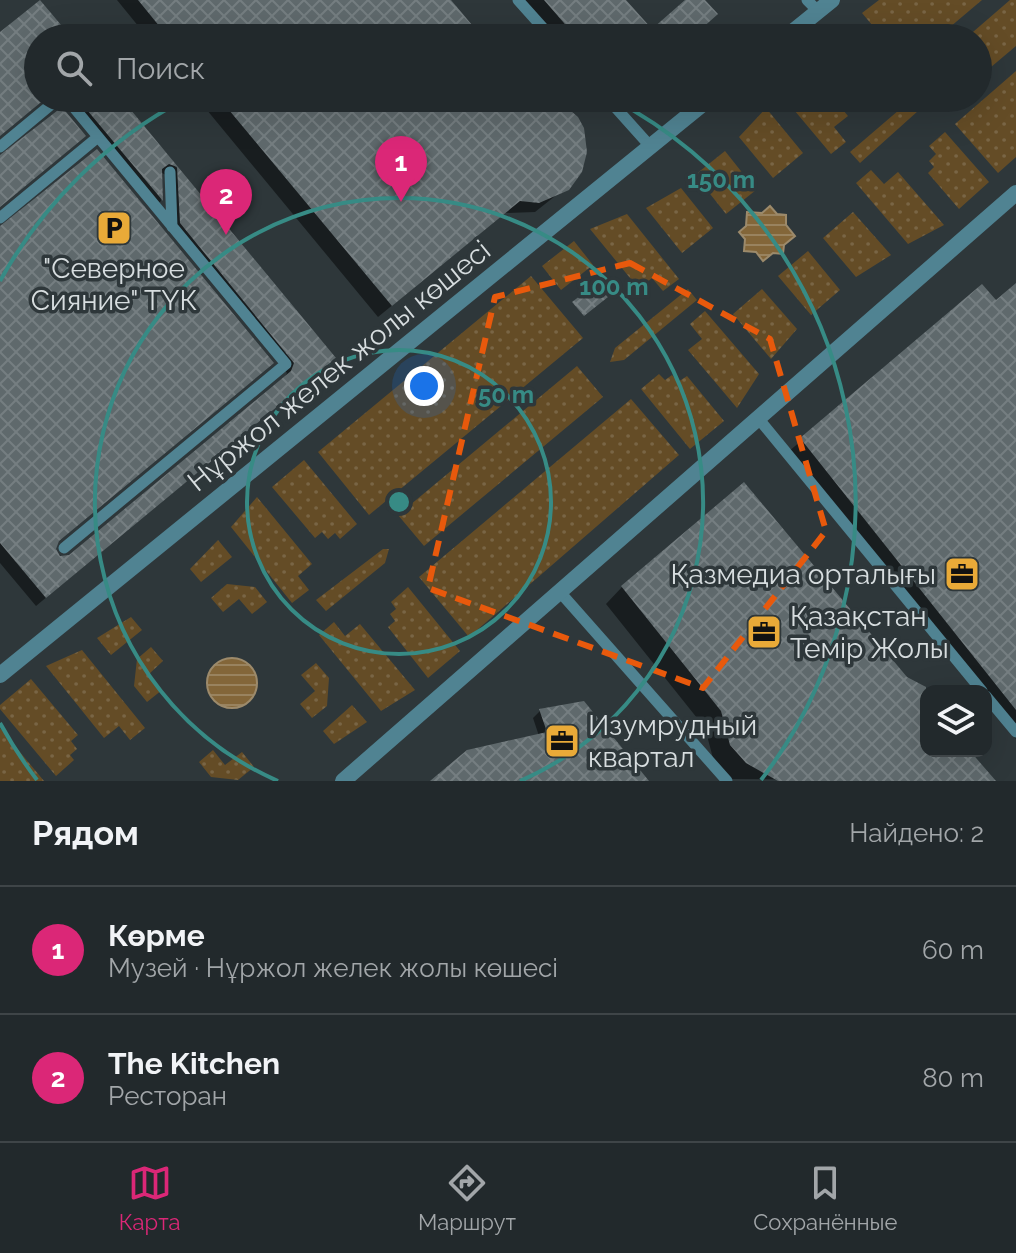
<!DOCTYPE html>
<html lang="ru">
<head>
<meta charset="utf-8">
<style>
	:root { --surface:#22292c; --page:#2e3538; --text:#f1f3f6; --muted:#a2a6a9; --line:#3f4548; --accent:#db2777 }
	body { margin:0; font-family:Raleway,sans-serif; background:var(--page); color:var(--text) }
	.controls { position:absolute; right:24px; bottom:24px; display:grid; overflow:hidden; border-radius:16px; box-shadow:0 8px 32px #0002 }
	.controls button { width:72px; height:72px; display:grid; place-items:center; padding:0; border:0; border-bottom:2px solid var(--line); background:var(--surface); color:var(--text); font:40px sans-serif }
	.you { position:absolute; left:424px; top:386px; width:28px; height:28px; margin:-20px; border:6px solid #fff; border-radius:50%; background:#1a73e8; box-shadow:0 0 0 12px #1a73e833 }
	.badge { display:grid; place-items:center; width:52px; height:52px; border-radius:50%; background:var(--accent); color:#fff; font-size:26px; font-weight:700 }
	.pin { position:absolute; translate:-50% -66px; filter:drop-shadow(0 2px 4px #0008) }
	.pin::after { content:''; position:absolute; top:42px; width:28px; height:24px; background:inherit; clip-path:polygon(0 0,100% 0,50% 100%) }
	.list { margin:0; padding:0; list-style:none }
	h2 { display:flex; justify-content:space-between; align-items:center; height:104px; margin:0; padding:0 32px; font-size:34px }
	h2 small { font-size:26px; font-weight:400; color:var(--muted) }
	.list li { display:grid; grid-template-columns:52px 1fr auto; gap:24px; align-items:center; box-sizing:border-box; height:128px; padding:0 32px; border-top:2px solid var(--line) }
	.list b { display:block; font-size:30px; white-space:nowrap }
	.list p { margin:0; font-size:26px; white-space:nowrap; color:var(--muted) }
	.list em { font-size:26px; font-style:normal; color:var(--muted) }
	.icon { flex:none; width:44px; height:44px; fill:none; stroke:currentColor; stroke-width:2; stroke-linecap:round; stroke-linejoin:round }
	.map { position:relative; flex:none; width:1016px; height:781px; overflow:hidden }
	.search { position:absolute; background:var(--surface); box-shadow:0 8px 32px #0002; left:24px; right:24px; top:24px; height:88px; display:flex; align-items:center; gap:20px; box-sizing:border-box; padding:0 28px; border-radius:44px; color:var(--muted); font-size:30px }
	.sheet { height:360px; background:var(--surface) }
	nav { display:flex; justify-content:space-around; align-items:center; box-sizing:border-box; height:112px; border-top:2px solid var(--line); background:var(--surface); font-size:22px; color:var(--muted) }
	nav a { display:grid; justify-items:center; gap:4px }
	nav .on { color:var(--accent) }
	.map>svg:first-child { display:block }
	.grass { fill:url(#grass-dots) }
	.water { fill:url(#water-rules); stroke:#9c8a6b; stroke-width:2 }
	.shadow { fill:#0007 }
	.building { fill:url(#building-cross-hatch) }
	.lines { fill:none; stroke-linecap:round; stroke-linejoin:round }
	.lane { stroke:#508392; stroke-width:11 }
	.street { stroke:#508392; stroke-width:16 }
	.marked { fill:none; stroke:#e8590c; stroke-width:6; stroke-dasharray:16 10; stroke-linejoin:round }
	.ring { fill:none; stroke:#378b85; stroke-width:4 }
	.labels { text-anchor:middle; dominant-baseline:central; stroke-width:7; stroke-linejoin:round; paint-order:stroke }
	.poi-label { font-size:28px; fill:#d7dddf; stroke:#2e373a; text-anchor:start }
	.street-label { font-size:28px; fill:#d7dddf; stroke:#2e373a }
	.centre { fill:#378b85; stroke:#2e373a; stroke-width:4 }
	.ring-label { font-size:24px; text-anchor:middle; font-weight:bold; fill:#378b85; stroke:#2e373a; stroke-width:7; stroke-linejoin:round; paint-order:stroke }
</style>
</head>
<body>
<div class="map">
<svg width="1016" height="781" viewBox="0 0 1016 781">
	<defs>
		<pattern id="grass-dots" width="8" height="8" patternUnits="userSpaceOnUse" patternTransform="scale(2)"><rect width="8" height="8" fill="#644c26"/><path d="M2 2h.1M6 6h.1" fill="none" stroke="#796545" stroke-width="1.8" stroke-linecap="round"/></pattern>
		<pattern id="water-rules" width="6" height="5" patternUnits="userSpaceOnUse" patternTransform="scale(2)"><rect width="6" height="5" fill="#836639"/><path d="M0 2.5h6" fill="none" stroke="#99835f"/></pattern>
		<pattern id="building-cross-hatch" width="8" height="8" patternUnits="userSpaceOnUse" patternTransform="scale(2)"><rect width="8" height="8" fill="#5f696c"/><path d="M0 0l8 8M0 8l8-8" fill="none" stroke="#757e81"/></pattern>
	</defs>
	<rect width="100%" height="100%" fill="#2e373a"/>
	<path class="grass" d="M879,0H982L937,38H883L862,13Z
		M1010,0H1016V46L978,78V38H966Z
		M1016,71V157L998,173L955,124Z
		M784,98H833L848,116L834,127L846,142L831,154Z
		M913,98H928V102L860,163L850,152Z
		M766,108L803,153L773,178L739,137Z
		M945,132L989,182L959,209L928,173L934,167L929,161L936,154L929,146Z
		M725,151L756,190L726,214L695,175Z
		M871,170L884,184L898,172L944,225L908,244L856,183Z
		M681,188L713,228L682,253L646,208Z
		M853,212L891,255L856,277L823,238Z
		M627,214L679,279L663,291L652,278L639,289L590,229Z
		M574,241L593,265L561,290L542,266Z
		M808,251L840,290L811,315L778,276Z
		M531,276L583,338L369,515L318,452Z
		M688,289L697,300L624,360L610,362L615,348Z
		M762,289L797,329L771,359L733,314Z
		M705,311L759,374L737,408L688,350L702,339L690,324Z
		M577,366L603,397L424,546L398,515Z
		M659,374L665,380L672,375L678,382L687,376L724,421L690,449L641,389Z
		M631,399L679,455L469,637L419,577Z
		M304,460L357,524L340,539L335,533L328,539L322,532L315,538L272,487Z
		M257,497L312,564L298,576L309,590L292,603L231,527Z
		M218,540L232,557L201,582L190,569Z
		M383,549H389L385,563L326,611L316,600Z
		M227,584L255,587L267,602L252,614L239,599L223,612L211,598Z
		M408,587L460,651L428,678L388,627L395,621L390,614L396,609L391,602Z
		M131,617L142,630L111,655L97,638Z
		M334,622L345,636L360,624L415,690L381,711L319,635Z
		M151,647L163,661L149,674L162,690L147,702L134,686L137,659Z
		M82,650L145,728L130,740L119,726L104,738L46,666Z
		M316,663L329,678L327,706L312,718L300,704L315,691L301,675Z
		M31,679L78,735L71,741L77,749L70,755L74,760L56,776L0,709V705Z
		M352,705L367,722L334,744L323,731Z
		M0,728L44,781H0Z
		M213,750L225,765L242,752L254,767L238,780L211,777L199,762Z"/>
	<path class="water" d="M770,206L777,214L786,215V225L795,236L784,245L783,254L773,253L763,261L756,252L744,251L745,239L739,232L746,226L747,212L762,213Z
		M207 683a25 25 0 1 1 50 0a25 25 0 1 1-50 0Z"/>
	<path class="shadow" d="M117,0H449L480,38H148Z
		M524,0H623L652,32L688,0H702L689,38H557Z
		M0,34L69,38H38V98H119L333,358L36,606L0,563V226L6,227L56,543L54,551L65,559L284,379L287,373L172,232L168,176L160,172L161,201L153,209L63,101L43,99L0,135Z
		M197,98H494L500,105L525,98H550L568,108L577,118L574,181L535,212L505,213L378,317Z
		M609,98H642L630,110L621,100L615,105Z
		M1016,286V739L788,452L982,287L995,303Z
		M622,587L906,678L929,691H926V751H968L993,781L729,779L714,762L705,728L606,604Z
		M540,711L645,781H433L539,736L533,718Z"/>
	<path class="building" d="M40,0L72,38H38V98H46L0,136V32Z
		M138,0H451L483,38H169Z
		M544,0H626L652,29L685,0H705L718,14L691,38H577Z
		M77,98H121L336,358L46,598L0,543V226L97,149L274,363L59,541L56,549L60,556L69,555L291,371L294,363L180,223L177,167L169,164L162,169L163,201Z
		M219,98H497L501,103L514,98H556L578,117L584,128L587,152L582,172L569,190L539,203L520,201L392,306Z
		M62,107L86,136L0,207V155Z
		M597,283L608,297L584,316L572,302Z
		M1016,283V710L800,438L982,284L996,300Z
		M744,482L907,677L926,687V751H970L996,781H778L746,763L730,745L721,711L621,586Z
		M584,701L649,781H430L467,750L547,732L539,709Z"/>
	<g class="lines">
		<path class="lane" d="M518,0L552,38
			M807,0L818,11
			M607,98L650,146
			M0,147L59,98
			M170,172L172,227
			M0,218L98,137
			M758,418L982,691
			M64,548L286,364L66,98
			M559,591L727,781
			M986,696L1016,732"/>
		<path class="street" d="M785,38L832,0
			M0,675L710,98
			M343,781L1016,193"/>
	</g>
	<path class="marked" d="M630,263L770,339L826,531L703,688L428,588L495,297Z"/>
	<g class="ring">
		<circle cx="399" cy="502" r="152"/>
		<path d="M278 781A304 304 0 1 1 520 781"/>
		<path d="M37 780A456 456 0 0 1 0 723M0 281A456 456 0 0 1 185 99M613 99A456 456 0 0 1 761 780"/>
	</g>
	<defs>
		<symbol id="parking-square" viewBox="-11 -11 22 22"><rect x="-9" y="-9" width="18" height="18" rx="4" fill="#e9aa38" stroke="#2e373a"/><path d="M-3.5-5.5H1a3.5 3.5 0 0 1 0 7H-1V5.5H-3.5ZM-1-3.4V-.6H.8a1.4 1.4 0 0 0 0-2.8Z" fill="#111"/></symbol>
		<symbol id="office-square" viewBox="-11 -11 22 22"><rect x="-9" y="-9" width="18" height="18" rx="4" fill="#e9aa38" stroke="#2e373a"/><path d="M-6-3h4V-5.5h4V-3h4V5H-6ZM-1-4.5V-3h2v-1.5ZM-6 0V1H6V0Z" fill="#111"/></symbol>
	</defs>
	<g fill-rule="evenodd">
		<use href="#parking-square" x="94" y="208" width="40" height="40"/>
		<use href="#office-square" x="942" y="554" width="40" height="40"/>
		<use href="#office-square" x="744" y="612" width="40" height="40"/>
		<use href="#office-square" x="542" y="721" width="40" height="40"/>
	</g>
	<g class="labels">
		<g class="poi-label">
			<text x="114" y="268" text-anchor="middle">"Северное<tspan x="114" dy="32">Cияние" ТҮК</tspan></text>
			<text x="936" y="574" text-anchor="end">Қазмедиа орталығы</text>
			<text x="790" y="616">Қазақстан<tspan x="790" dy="32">Темір Жолы</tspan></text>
			<text x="588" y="725">Изумрудный<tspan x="588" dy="32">квартал</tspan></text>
		</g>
		<g class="street-label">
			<text transform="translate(339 366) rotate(-39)">Нұржол желек жолы көшесі</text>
		</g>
	</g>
	<circle cx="399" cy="502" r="12" class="centre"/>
	<g class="ring-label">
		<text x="721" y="188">150 m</text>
		<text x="614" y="295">100 m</text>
		<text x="506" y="403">50 m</text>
	</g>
</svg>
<div class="controls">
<button><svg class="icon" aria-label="layers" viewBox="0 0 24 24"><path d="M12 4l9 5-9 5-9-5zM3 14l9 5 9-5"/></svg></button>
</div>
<div class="you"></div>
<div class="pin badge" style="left:401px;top:202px">1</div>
<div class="pin badge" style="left:226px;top:235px">2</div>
<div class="search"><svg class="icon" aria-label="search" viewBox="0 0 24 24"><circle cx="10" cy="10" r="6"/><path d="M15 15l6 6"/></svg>Поиск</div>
</div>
<section class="sheet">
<h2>Рядом<small>Найдено: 2</small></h2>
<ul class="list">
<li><span class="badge">1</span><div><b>Көрме</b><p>Музей · Нұржол желек жолы көшесі</p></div><em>60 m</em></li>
<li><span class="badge">2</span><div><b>The Kitchen</b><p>Ресторан</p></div><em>80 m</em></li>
</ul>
</section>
<nav>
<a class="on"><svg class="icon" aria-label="map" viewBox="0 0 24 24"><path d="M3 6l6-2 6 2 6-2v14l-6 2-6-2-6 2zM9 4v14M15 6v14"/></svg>Карта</a>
<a><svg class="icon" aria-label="directions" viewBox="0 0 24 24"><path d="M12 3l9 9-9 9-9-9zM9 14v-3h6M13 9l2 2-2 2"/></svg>Маршрут</a>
<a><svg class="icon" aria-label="saved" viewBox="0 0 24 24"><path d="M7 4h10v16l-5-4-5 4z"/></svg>Сохранённые</a>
</nav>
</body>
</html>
